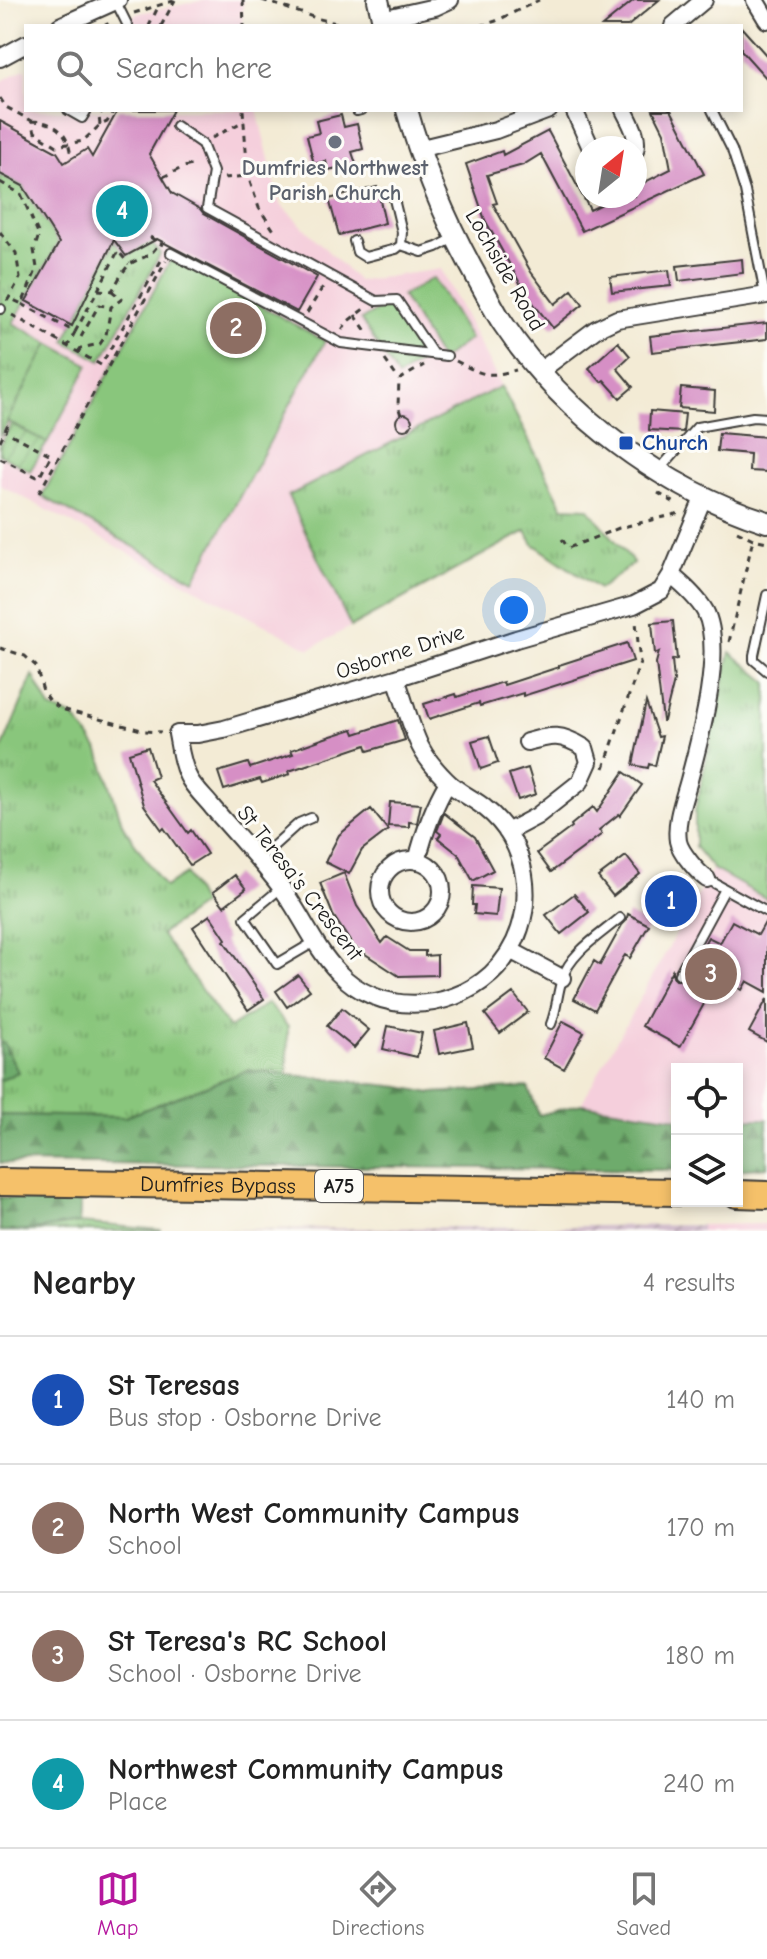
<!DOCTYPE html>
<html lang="en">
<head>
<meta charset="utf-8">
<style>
	:root { --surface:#fff; --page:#f6f6f6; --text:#222; --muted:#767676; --line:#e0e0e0; --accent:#b5179e }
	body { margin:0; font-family:"Comic Neue",sans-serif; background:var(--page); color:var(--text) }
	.controls { position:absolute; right:24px; bottom:24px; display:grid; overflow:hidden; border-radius:0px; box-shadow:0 4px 12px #0003 }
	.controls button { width:72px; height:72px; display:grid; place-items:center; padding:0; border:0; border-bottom:2px solid var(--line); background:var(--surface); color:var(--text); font:40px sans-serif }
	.compass { position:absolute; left:575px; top:136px; width:72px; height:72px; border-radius:50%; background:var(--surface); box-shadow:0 4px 12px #0003; rotate:30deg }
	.you { position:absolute; left:514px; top:610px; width:28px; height:28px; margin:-20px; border:6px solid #fff; border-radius:50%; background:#1a73e8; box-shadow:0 0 0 12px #1a73e833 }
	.badge { display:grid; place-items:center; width:52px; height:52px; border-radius:50%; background:var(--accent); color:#fff; font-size:26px; font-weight:700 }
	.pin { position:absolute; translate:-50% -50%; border:4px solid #fff; box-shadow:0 2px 8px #0006 }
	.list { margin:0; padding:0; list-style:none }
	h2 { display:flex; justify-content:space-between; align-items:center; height:104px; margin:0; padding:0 32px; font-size:34px }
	h2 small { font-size:26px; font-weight:400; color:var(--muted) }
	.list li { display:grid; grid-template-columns:52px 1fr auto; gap:24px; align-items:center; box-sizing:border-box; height:128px; padding:0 32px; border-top:2px solid var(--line) }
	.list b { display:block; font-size:30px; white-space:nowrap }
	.list p { margin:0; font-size:26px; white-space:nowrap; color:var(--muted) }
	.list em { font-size:26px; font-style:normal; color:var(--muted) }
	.icon { flex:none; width:44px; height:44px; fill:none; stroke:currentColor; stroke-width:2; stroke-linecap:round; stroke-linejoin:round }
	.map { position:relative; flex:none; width:767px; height:1231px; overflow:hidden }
	.search { position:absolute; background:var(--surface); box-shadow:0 4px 12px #0003; left:24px; right:24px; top:24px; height:88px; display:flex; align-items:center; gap:20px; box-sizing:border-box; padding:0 28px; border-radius:0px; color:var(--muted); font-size:30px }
	.sheet { height:616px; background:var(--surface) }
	nav { display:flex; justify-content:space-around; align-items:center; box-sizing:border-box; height:112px; border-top:2px solid var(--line); background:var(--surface); font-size:22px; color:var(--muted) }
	nav a { display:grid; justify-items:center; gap:4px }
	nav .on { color:var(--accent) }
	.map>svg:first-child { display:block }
	.built { fill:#f5cfdc }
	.industrial { fill:url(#industrial-furrows) }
	.grass { fill:url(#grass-tufts); stroke:#52714c; stroke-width:2 }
	.forest { fill:url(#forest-firs); stroke:#456444; stroke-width:2 }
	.garden { fill:url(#garden-furrows); stroke:#52714c; stroke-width:2 }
	.pitch { fill:#89c67c; stroke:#52714c; stroke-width:2 }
	.building { fill:#d68fc5 }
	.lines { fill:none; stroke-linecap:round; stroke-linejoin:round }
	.service-casing { stroke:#3c3b38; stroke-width:12 }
	.minor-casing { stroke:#3c3b38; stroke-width:20 }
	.tertiary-casing { stroke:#3c3b38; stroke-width:24 }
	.trunk-casing { stroke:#3c3b38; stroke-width:30 }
	.path { stroke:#3c3b38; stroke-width:3; stroke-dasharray:6 6; stroke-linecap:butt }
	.service { stroke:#fff; stroke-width:8 }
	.minor { stroke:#fff; stroke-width:16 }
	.tertiary { stroke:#fff; stroke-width:20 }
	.trunk { stroke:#f5c16b; stroke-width:26 }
	.worship-dot { fill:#6b7280; stroke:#fdfcf7; stroke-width:3 }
	.transit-dot { fill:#1a4fb4; stroke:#fdfcf7; stroke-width:3 }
	.labels { text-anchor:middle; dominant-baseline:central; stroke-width:6; stroke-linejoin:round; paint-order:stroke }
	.shield { fill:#fdfcf7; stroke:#605f5e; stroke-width:2 }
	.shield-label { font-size:20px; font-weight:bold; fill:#1c1c1c }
	.worship-label { font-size:22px; font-weight:bold; fill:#5b616d; stroke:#fdfcf7 }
	.street-label { font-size:22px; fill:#1c1c1c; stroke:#fdfcf7 }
	.transit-label { font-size:22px; font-weight:bold; fill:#164399; stroke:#fdfcf7; text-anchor:start }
</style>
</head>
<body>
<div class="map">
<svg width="767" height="1231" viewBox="0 0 767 1231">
	<defs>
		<pattern id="industrial-furrows" width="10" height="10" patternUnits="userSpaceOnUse" patternTransform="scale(2)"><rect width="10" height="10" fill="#d1bdcc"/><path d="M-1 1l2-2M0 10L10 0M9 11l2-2" fill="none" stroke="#b3a2af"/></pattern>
		<pattern id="grass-tufts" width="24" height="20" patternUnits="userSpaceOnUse" patternTransform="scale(2)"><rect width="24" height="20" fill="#89c67c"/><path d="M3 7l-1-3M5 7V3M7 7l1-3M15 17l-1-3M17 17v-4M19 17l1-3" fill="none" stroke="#6fa065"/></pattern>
		<pattern id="forest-firs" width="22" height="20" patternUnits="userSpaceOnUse" patternTransform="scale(2)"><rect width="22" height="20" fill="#6eab6c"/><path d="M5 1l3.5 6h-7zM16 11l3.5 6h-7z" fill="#5a8a58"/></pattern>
		<pattern id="garden-furrows" width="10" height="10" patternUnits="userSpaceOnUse" patternTransform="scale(2)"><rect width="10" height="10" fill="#89c67c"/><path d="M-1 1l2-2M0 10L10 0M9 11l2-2" fill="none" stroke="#6fa065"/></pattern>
	</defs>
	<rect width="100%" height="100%" fill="#fdfcf7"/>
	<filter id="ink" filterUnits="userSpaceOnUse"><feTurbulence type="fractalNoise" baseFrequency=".0125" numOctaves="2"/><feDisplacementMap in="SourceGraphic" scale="16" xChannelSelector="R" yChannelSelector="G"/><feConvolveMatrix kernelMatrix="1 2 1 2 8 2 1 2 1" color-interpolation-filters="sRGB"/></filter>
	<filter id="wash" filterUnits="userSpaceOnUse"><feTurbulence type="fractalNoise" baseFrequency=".006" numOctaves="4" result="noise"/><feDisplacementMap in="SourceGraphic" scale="32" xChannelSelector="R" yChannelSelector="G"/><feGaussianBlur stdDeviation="1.8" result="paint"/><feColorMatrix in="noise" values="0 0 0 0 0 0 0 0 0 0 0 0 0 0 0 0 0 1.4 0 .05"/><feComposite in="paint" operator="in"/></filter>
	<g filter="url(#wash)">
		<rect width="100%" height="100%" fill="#f3ebd5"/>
		<path class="built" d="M205,0H243L242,26H112L139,13Z
			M26,68V110H257L280,204L358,281L441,269L564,509L310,649L0,485V82Z
			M730,652L767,682V1119H737V1069H677V1118L581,1104L712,870L695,847V811Z
			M767,1224V1231H701V1225Z"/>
		<path class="industrial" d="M701,1225V1231L161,1230Z"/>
		<path class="grass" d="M0,174L23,186L59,243L13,323L49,343L0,437Z
			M114,240L126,256L150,242L161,253L101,361L65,341Z
			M501,386L563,507L588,508L634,563L599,589L532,543L526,531L351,627L288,496Z
			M730,652L767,682V899L713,869L695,847V811Z
			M33,675L50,708L74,717L99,751L123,826L165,887L186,874L202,905L161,934L229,1028L268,1003L288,1027L287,1074L248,1070L125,1117L0,1115V749H2Z
			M79,1223L161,1230V1231H27Z"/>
		<path class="forest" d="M0,1042L4,1043L18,1072L0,1081Z
			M248,1070L401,1087L431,1093L528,1087L539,1115L581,1104L677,1118V1170L0,1163V1115L125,1117Z
			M737,1119H767V1167L737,1170Z
			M0,1197L81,1202L79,1223L27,1231H0Z"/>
		<path class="garden" d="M11,423L47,443L30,471L0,455V446Z"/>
		<path class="pitch" d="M172,257L325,341L194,580L42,496Z
			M433,278L470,339L441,360L402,296Z
			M392,301L427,357L398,377L361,320Z
			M49,343L89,365L47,443L7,421Z"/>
		<g id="blocks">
			<path class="building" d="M634,0H659L628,26H602Z
				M741,27L767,56V79L741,50Z
				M118,110H173L149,154L172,193L200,209L204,214L317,277L297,312L157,239L126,256L114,240L72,326L26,301L59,243L23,186L0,174V121L57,152L64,163L87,149L92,157Z
				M653,110H671L704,174L582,231L541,154L523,165L487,175L497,203L493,204L531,272L555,304L572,290L583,304L553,328L526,294L485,220L466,164L502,151L503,155L548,131L590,210L619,196H635V187L671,169L664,132Z
				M341,115L344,127L357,124L363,149L352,152L356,164L328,170L326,161L314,164L307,136L319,133L316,121Z
				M377,187L385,223L339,235L329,199Z
				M742,259L743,273L679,281L677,266Z
				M669,270L671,286L612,292L610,277Z
				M767,323V339L652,352L650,336Z
				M618,342L630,356L617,368L633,387L620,398L604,380L601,382L589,368Z
				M681,388L715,391L714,411L679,408Z
				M650,411L685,414L683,432L649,430Z
				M396 422a8 8 0 1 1 16 0a8 8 0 1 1-16 0Z
				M719,433L767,437V472L749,471L750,454L717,451Z
				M673,621L677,659L672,660L674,681L664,721H663L656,663L659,652L655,654L652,623Z
				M627,643L633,661L523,696V693L480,706L479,703L429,719L424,704L456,694L457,697L503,682L504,685L559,667V665Z
				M646,702L658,737L662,736L655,766L649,764L648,768L633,765Z
				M398,720L405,740L368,751L366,745L289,771L290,774L262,783L260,779L224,790L218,772L248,763L250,768L293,754L291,750L325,738L353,729L355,734Z
				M489,736L498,763L481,769L472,741Z
				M148,747L157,777L150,780L188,833L191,830L207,854L190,865L164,828L162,830L144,805L129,753Z
				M528,768L536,794L518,800L509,774Z
				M624,772L642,785L620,816L619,814L599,830L602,834L551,872L537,853L572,827L571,825L593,807L597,812Z
				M390,802L421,804L417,823L409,822V827L388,826Z
				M371,809L388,830L362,850L349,874L325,862L339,835Z
				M444,813L475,837L493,870L473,881L458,854L438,838L441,834L437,831Z
				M626,856L640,874L613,896L598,877Z
				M344,873L357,906L382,943L387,937L409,951H425V956L437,955V975L399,976L353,946L333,915L320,883Z
				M235,875L246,889L224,906L213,892Z
				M473,886L499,888L496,916L474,914L475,905H472Z
				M574,894L589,912L561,934L546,915Z
				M628,914L649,925L630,958L625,955L623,958L595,1010L574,999L594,961L600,965L622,925L626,921Z
				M210,915L226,939L224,941L264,999L248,1010L193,927Z
				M767,919V992L747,981L742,990L719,977L680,1047L642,1026L672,970L673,977L676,980H682L686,977L708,937L720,943L732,921L758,935Z
				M298,975L310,990L287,1007L276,991Z
				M513,993L528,1012L500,1033L485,1014Z
				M767,999V1042L749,1032Z
				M342,1008L369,1030L354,1048L327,1026Z
				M563,1021L584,1032L564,1069L544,1058Z
				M468,1023L473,1047L439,1054L434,1031Z
				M388,1026L422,1033L417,1057L383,1049Z"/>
		</g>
	</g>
	<g filter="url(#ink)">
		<use href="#blocks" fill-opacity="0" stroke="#3c3b38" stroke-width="2"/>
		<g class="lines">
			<defs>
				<path id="service" d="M116,2L128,26
					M68,110L82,118L87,110
					M712,110L732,150L745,191L765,295
					M357,111L361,110
					M176,126L202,144L213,172L207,208L376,301L397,300L433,354
					M393,195L402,232L401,245
					M354,241L357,252L365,257L396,249L401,245L422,252L437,247L454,238
					M171,253L341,343L447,356
					M0,309H1
					M659,470L697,427L753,417L767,418
					M767,595L754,655V660L767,671
					M259,859L299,823L311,818
					M707,879L765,911
					M281,888L245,918L277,964L316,941
					M679,974L725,889
					M551,1024C557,1009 557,994 562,979C570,953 600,935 620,918"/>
				<path id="minor" d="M755,0L767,20
					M382,19L435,7L450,0
					M60,26L118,0
					M673,26L704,0
					M0,58L26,44
					M574,110L591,148
					M624,110C631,124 639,136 635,151
					M418,149L496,130L549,110
					M540,371L596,329L617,319L767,295
					M671,575C683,585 697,597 705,611C725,649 700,739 689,780C684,799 675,821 678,841C680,852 698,873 707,879
					M396,678C404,700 410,725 420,746C426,758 437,771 446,780C457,792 473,798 485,808C506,824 520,849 524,875C530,911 518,949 491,974C448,1013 378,1015 338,972C314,947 301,913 280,886C259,859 236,834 213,808C206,799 196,790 190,780C182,767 180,749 177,734H198L224,729L396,678L516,639L634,605L661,591L671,575L704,496
					M507,832L537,816L580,782L589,762L585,748C560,733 553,735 527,742
					M380 891a31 31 0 1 1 62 0a31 31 0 1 1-62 0Z
					M417,861C424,833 433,807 448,782
					M510,950L562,978"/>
				<path id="tertiary" d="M378,0L384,26
					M407,110C424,171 449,228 480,283C488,297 495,312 504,325C565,416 664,489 767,522"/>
				<g id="trunk">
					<path id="s1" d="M0,1182L677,1192"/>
					<path d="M737,1194L767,1195"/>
				</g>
			</defs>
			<use href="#service" class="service-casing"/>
			<use href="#minor" class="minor-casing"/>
			<use href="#tertiary" class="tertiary-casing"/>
			<use href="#trunk" class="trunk-casing"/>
			<path class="path" d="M243,0L244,26
				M262,0L319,19L350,26
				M134,13L176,0
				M103,26L112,22
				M149,26L159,5
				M161,26L175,0
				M480,26L496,21L539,0
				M0,98L6,107L32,121L35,132L57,146L83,141L100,125L107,122L114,110
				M243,110L248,176L259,208L275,232
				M32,121C57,122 69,134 71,158
				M100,125L99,116L103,110
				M212,138L244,121
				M163,177L184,167L196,164
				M224,178L248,176
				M0,182L21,194L39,235L34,250L37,268L22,304L9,298L7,301
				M0,232L16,253L20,278L9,298
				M150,237L159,243
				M98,290L118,251L129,264
				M22,304L75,332L68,346
				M307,313L324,285
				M12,315L101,365L162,259
				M355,315L368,334
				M342,330L347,322L365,308
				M75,332L98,290L112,291C117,283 121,274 127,267C138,256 149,261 159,243L163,245
				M81,337L99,305L111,307
				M78,352L81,348L100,344L106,335L111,307L122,299L112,291
				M385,360L399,380
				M456,361C483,375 486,378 516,370
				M401,415L398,406L399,380L424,365
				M0,441L8,424
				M0,458L39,478L51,455L5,431
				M39,493L166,261
				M658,493L675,503
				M737,531L753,539L767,542
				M562,539L568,548L619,528L680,513
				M729,642L753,539
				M0,648L25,656L36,666L43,691L51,702L61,709L145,731L161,732
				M604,768L640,663L636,622"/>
			<use href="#service" class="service"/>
			<use href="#minor" class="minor"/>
			<use href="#tertiary" class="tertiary"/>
			<use href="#trunk" class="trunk"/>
		</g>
	</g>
	<circle class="worship-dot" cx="335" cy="142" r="8"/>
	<rect class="transit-dot" x="618" y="435" width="16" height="16" rx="4"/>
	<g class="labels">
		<rect class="shield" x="315" y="1170" width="48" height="32" rx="6"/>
		<g class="shield-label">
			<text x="339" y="1186">A75</text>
		</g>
		<g class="worship-label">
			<text x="335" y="168">Dumfries Northwest<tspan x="335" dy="25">Parish Church</tspan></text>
		</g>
		<g class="street-label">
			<text transform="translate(505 270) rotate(60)">Lochside Road</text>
			<text transform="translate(400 652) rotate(-18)">Osborne Drive</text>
			<text transform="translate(300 883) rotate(52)">St Teresa's Crescent</text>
			<text stroke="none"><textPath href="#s1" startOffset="218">Dumfries Bypass</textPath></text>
		</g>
		<g class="transit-label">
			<text x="642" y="443">Church</text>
		</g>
	</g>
</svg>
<div class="controls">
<button><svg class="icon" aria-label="locate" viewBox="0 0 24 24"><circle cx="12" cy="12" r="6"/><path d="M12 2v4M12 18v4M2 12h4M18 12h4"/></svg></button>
<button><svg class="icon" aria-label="layers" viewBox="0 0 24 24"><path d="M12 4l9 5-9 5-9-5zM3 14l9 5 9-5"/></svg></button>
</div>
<svg class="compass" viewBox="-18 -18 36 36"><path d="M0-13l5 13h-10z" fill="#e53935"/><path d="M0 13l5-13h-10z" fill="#767676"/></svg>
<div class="you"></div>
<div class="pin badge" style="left:671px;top:901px;background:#1a4fb4">1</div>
<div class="pin badge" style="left:236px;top:328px;background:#8d6e63">2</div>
<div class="pin badge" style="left:711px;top:974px;background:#8d6e63">3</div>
<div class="pin badge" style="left:122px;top:211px;background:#0f9aa8">4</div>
<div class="search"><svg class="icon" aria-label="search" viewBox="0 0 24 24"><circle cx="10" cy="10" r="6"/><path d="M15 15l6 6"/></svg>Search here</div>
</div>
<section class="sheet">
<h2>Nearby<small>4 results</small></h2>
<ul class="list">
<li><span class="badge" style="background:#1a4fb4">1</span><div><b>St Teresas</b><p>Bus stop · Osborne Drive</p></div><em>140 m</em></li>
<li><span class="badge" style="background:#8d6e63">2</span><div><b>North West Community Campus</b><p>School</p></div><em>170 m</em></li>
<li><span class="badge" style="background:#8d6e63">3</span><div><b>St Teresa's RC School</b><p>School · Osborne Drive</p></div><em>180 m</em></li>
<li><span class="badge" style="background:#0f9aa8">4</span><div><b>Northwest Community Campus</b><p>Place</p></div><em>240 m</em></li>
</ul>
</section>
<nav>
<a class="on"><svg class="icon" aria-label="map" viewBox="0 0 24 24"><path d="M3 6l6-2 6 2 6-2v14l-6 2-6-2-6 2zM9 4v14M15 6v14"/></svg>Map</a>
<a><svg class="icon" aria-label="directions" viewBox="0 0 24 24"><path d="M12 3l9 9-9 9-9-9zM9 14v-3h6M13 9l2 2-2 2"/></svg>Directions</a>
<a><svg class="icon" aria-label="saved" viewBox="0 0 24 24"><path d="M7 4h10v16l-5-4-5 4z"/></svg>Saved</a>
</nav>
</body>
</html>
